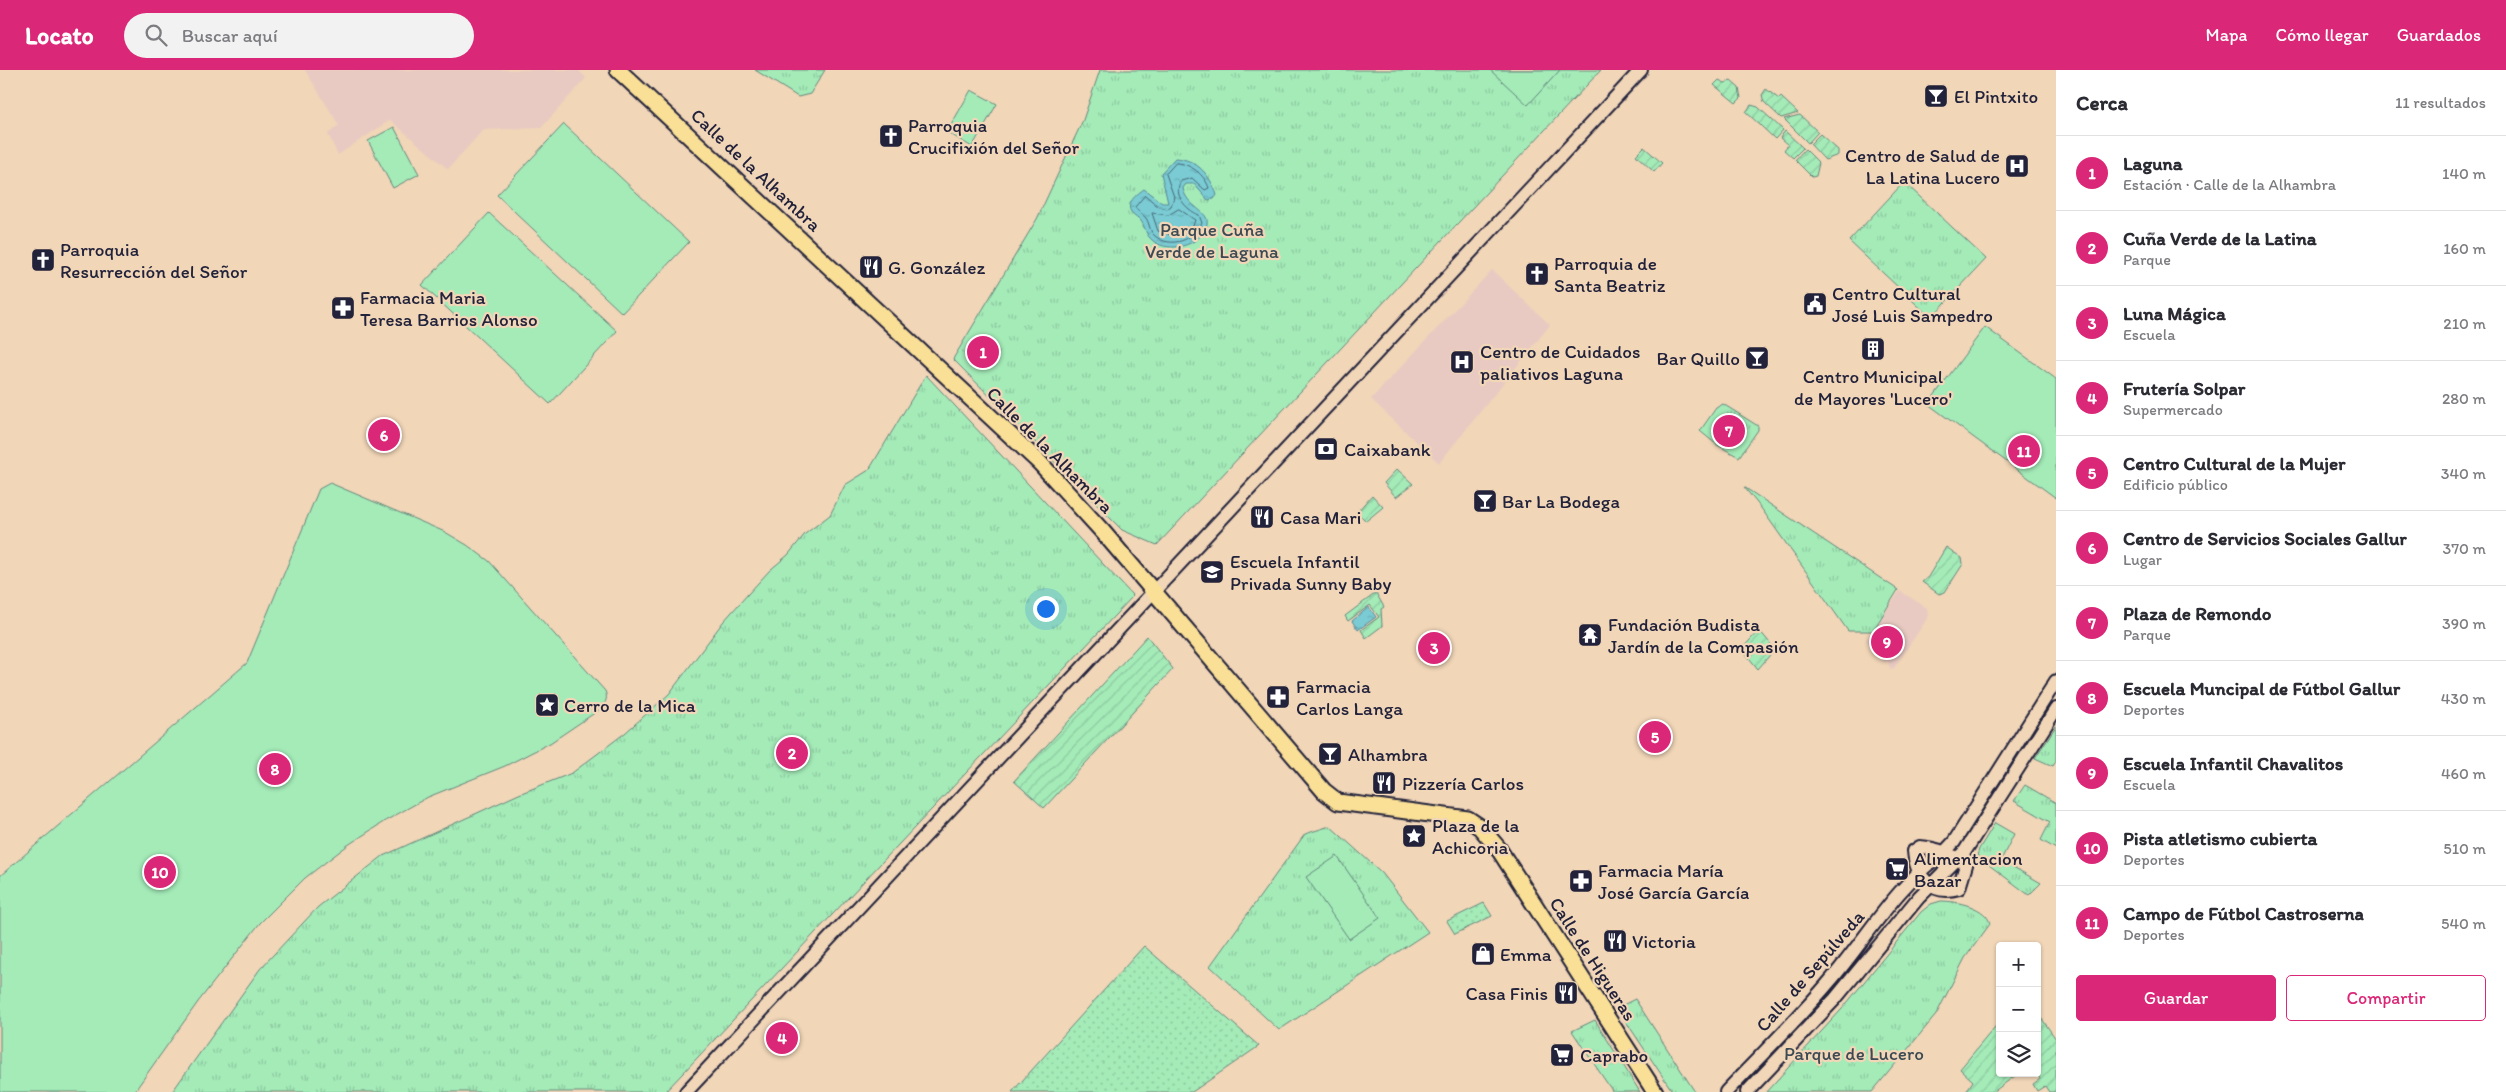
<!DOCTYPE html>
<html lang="es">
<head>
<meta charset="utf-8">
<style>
	:root { --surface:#fff; --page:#f2f2f3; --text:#2b2b33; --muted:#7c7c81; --line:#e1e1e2; --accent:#db2777 }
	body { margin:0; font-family:Itim,sans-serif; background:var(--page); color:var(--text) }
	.controls { position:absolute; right:15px; bottom:15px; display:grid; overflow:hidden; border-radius:5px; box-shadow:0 1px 4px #0004 }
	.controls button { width:45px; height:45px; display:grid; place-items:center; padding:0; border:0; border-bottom:1px solid var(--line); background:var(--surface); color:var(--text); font:25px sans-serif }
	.you { position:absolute; left:1045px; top:538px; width:18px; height:18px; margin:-12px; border:4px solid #fff; border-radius:50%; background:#1a73e8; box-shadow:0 0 0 8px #1a73e833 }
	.badge { display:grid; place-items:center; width:32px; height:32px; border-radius:50%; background:var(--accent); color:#fff; font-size:16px; font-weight:700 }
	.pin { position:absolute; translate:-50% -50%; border:2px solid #fff; box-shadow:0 1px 5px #0006 }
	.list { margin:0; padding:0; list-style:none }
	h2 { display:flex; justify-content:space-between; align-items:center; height:65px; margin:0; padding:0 20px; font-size:21px }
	h2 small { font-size:16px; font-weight:400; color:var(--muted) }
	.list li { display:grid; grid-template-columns:32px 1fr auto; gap:15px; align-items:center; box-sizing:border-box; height:75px; padding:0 20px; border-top:1px solid var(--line) }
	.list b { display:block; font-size:19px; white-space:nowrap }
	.list p { margin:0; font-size:16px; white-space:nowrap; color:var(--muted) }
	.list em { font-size:16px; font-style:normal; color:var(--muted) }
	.actions { display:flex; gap:10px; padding:15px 20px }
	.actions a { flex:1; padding:11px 0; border:1px solid var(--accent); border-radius:5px; text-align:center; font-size:18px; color:var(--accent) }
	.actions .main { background:var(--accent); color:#fff }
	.icon { flex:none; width:28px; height:28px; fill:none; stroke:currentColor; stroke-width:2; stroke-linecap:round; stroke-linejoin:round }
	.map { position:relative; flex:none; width:2056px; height:1022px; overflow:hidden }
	header { display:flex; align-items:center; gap:30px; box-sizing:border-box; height:70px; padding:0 25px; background:var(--accent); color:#fff }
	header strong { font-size:24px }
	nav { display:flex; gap:28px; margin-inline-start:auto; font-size:18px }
	.search { width:350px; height:45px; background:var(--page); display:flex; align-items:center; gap:12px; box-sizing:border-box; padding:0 18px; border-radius:28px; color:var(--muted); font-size:19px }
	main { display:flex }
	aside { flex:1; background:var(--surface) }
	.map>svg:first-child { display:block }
	.built { fill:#e8cac2 }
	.grass { fill:url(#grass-dots); stroke:#63867a }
	.park { fill:url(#park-tufts); stroke:#63867a }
	.garden { fill:url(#garden-furrows); stroke:#63867a }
	.pitch { fill:#a4ebb8; stroke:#63867a }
	.water { fill:url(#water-ripples); stroke:#578796 }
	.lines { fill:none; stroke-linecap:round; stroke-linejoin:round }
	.shore { stroke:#456678; stroke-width:1 }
	.minor-casing { stroke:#22223b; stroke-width:16 }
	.major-casing { stroke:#22223b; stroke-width:19 }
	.minor { stroke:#f1d6b8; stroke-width:12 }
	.major { stroke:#fadf96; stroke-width:15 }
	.labels { text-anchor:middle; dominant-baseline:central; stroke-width:4.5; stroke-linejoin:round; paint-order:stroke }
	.poi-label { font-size:19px; fill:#22223b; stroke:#f1d6b8; text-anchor:start }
	.street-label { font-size:19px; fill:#22223b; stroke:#f1d6b8 }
	.park-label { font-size:19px; fill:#3c4a54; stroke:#f1d6b8 }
</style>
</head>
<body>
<header>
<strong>Locato</strong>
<div class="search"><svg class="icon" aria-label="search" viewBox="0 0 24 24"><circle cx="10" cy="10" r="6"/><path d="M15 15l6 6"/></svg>Buscar aquí</div>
<nav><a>Mapa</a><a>Cómo llegar</a><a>Guardados</a></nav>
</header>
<main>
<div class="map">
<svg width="2056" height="1022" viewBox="0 0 2056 1022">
	<defs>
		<pattern id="grass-dots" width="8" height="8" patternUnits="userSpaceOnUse" patternTransform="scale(1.25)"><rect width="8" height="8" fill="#a4ebb8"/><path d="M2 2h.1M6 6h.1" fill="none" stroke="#8dc99f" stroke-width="1.8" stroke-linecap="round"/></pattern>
		<pattern id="park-tufts" width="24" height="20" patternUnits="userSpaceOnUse" patternTransform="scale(1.25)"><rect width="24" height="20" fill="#a4ebb8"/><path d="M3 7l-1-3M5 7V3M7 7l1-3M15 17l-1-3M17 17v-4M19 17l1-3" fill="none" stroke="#8dc99f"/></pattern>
		<pattern id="garden-furrows" width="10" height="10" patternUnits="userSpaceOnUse" patternTransform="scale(1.25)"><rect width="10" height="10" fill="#a4ebb8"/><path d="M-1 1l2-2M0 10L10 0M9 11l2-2" fill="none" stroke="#8dc99f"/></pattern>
		<pattern id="water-ripples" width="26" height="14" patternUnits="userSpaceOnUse" patternTransform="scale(1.25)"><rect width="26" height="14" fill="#7acbd3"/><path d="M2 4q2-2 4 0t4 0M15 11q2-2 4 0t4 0" fill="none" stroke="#69aeb6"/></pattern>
	</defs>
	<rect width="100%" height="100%" fill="#f1d6b8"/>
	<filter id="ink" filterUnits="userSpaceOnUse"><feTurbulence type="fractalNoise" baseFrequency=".02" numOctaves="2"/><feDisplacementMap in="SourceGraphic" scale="10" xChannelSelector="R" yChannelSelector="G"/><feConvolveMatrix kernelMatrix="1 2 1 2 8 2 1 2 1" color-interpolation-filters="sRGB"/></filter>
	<g filter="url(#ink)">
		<path class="built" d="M305,0H578L586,8L541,58L483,60L448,99L390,50L338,85L328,64L339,55Z
			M1492,200L1550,255L1439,393L1371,329Z
			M1900,521L1927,538L1928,547L1894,598L1890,599L1888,591L1883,592L1866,570Z"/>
		<path class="grass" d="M1484,833L1492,846L1455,864L1447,851Z
			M1144,876L1259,976L1192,1022H1012Z"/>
		<path class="park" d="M755,0H825L810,24L798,27Z
			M1100,0H1601L1157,475L1122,460L953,289L1037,149L1083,50Z
			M1904,112L1986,189L1931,248L1849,171Z
			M926,305L1133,526L665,1022H172L260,899L318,837L383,786L519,724L572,703L625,663L669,624L723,552L748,524L770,500L788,485L805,464L830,445L845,415L869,400Z
			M1723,334L1758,356V360L1739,387L1717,375L1700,361L1716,338Z
			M1744,417L1898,520L1873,561H1848L1761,438Z
			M2056,656V691L2053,696L2035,688Z
			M2025,715L2056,733V779L2041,770L2050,752L2014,731Z
			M1995,753L2014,764L2001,790L2041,813L2029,825L1977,786L1979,779Z
			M1330,756L1382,803L1428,862L1279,960L1210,896L1305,764Z
			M1941,831C1956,831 1987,837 1990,854L1965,888L1936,945L1872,1022H1766L1842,939L1921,842L1931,834Z
			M1635,929L1695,1022H1673L1617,938Z
			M1595,950L1640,1022H1613L1572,961Z"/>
		<path class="garden" d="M1719,10L1725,13L1731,11L1739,18L1741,28L1736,33L1714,15Z
			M1766,19L1779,29L1781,27L1798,43L1781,48L1764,32L1762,25Z
			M1751,35L1758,37L1783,60L1775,69L1746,42Z
			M1800,45L1818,62L1808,73L1784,49Z
			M1785,61L1803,78L1793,88L1784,80L1788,75L1780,68Z
			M1820,64L1838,80V85L1825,90L1810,74Z
			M1644,77L1662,93L1654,102L1636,85Z
			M1805,79L1819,93L1816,106L1812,107L1795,90Z
			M1397,399L1413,414L1396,427L1384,413Z
			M1372,425L1383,437L1366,451L1357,442Z
			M1946,477L1962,488L1963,494L1945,522L1939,524L1922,512L1928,507Z
			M1376,523L1384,537L1381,539L1382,556L1366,568L1361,560L1379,547L1370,535L1348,551L1345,546Z
			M1759,560L1775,579L1758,599L1742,579Z
			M1147,566L1173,599L1044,738L1014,711Z
			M2037,942L2056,969V1022H2049L2045,1016L2037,1021L2033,1014L2040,1009L2037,1003Z
			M2000,951V1003H2019L1993,1022H1968L1967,1020L1973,1011L1960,999Z"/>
		<path class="pitch" d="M1490,0H1560L1528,35Z
			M971,20L997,34L972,77L947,62Z
			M564,54L689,172L622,243L497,125Z
			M394,57L419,104L393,118L368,71Z
			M489,143L617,261L550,334L422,215Z
			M1985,257L2056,309V428L1928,334Z
			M330,413L445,462L467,475L489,491L605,621C608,628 606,631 602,638L550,673L505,696L428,727L385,751L348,775L305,808L260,853L198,932L134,1022H0V806L247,593L319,419Z
			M1337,786L1380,848L1349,869L1306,807Z"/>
		<path class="water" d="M1175,88C1197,89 1210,105 1217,125L1214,129L1208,130L1194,114H1186L1183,118C1186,137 1210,141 1207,154C1202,177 1165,185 1150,168C1145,163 1145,156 1141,151C1139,148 1135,146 1132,143C1124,134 1137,124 1144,119L1162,133H1168L1161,103Z
			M1369,537L1376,547L1358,560L1352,551Z"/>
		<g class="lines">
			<path class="shore" d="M1176,93C1190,93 1205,105 1209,118L1205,120L1192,108L1181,111C1172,125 1187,140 1199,145L1202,153C1194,170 1171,179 1155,166C1149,161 1150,154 1146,148C1142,144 1137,141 1135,137L1145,125L1159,137L1167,139L1171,136L1174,127L1166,104Z
				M1179,139L1195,150L1193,156L1174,166L1158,161L1152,143L1168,145Z"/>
			<defs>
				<path id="minor" d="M1920,777C1936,778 1955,785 1966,795L1959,818C1931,826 1916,807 1914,781Z
					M1939,788L1954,772L2056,611
					M686,1022L1641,0
					M1726,1022C1761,985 1798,949 1830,911C1867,868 1896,815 1943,783
					M1747,1022L1835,929L1919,827L1965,781L2056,639"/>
				<path id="major" d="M618,0L1040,393L1103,462L1324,721L1338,732L1468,749L1480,757L1498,778L1655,1022"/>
			</defs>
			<use href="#minor" class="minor-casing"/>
			<use href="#major" class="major-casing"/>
			<use href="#minor" class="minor"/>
			<use href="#major" class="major"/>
		</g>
	</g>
	<defs>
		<symbol id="bar-square" viewBox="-11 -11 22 22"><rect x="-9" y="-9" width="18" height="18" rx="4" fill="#22223b" stroke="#f1d6b8"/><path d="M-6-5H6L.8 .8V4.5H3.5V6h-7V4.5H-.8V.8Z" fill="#fff"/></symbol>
		<symbol id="church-square" viewBox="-11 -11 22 22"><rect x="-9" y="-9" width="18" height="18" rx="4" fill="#22223b" stroke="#f1d6b8"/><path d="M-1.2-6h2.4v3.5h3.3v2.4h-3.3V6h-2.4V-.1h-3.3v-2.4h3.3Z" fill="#fff"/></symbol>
		<symbol id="hospital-square" viewBox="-11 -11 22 22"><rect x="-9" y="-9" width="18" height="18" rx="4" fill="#22223b" stroke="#f1d6b8"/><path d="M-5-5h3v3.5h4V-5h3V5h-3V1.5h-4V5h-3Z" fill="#fff"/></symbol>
		<symbol id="restaurant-square" viewBox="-11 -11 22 22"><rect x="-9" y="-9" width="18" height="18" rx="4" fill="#22223b" stroke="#f1d6b8"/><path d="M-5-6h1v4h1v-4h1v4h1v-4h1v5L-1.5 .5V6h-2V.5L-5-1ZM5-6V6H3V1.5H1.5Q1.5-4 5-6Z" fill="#fff"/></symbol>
		<symbol id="civic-square" viewBox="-11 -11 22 22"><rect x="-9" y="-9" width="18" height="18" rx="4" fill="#22223b" stroke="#f1d6b8"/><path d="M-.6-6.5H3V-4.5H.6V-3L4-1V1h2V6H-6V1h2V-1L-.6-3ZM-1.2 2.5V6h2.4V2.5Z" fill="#fff"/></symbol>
		<symbol id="pharmacy-square" viewBox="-11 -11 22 22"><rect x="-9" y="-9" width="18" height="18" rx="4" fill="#22223b" stroke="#f1d6b8"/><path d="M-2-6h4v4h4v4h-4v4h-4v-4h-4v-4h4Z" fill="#fff"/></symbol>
		<symbol id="building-square" viewBox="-11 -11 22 22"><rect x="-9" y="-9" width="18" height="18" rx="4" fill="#22223b" stroke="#f1d6b8"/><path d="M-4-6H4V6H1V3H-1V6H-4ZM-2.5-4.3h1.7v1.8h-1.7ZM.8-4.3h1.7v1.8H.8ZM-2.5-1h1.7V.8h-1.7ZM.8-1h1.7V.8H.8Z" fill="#fff"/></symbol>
		<symbol id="bank-square" viewBox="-11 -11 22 22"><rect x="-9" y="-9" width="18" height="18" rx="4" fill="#22223b" stroke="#f1d6b8"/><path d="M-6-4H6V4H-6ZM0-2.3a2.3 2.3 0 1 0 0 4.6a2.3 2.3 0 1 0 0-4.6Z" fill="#fff"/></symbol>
		<symbol id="school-square" viewBox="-11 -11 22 22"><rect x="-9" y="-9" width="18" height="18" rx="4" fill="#22223b" stroke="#f1d6b8"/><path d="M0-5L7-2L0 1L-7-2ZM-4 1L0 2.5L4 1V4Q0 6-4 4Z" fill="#fff"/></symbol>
		<symbol id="temple-square" viewBox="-11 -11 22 22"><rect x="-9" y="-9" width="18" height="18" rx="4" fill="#22223b" stroke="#f1d6b8"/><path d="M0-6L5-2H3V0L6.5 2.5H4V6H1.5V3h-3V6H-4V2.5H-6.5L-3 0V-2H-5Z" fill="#fff"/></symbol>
		<symbol id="sight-square" viewBox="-11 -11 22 22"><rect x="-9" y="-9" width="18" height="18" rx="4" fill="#22223b" stroke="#f1d6b8"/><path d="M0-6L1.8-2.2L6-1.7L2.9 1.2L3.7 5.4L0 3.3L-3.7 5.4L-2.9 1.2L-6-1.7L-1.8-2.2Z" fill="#fff"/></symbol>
		<symbol id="supermarket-square" viewBox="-11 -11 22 22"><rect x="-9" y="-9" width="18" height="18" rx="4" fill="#22223b" stroke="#f1d6b8"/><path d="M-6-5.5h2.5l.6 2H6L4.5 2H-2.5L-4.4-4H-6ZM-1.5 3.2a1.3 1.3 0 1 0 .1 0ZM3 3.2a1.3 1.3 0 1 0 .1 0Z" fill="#fff"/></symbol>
		<symbol id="shop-square" viewBox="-11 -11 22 22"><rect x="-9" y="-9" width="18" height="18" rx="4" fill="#22223b" stroke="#f1d6b8"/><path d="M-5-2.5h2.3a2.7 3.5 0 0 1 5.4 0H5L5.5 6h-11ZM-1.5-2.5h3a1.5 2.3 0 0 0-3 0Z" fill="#fff"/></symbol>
	</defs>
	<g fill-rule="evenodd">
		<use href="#bar-square" x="1922" y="12" width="28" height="28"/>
		<use href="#church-square" x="877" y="52" width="28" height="28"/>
		<use href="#hospital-square" x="2003" y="82" width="28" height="28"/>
		<use href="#church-square" x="29" y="176" width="28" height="28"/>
		<use href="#restaurant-square" x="857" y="183" width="28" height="28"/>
		<use href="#church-square" x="1523" y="190" width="28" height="28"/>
		<use href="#civic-square" x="1801" y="220" width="28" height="28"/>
		<use href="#pharmacy-square" x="329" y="224" width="28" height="28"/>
		<use href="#building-square" x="1859" y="265" width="28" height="28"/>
		<use href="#bar-square" x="1743" y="274" width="28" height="28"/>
		<use href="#hospital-square" x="1448" y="278" width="28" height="28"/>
		<use href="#bank-square" x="1312" y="365" width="28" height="28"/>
		<use href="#bar-square" x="1471" y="417" width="28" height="28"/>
		<use href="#restaurant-square" x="1248" y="433" width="28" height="28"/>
		<use href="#school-square" x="1198" y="488" width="28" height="28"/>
		<use href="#temple-square" x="1576" y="551" width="28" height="28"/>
		<use href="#pharmacy-square" x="1264" y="613" width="28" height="28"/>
		<use href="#sight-square" x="533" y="621" width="28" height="28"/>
		<use href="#bar-square" x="1316" y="670" width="28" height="28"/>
		<use href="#restaurant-square" x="1370" y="699" width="28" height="28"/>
		<use href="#sight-square" x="1400" y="752" width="28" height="28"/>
		<use href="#supermarket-square" x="1883" y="785" width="28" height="28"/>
		<use href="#pharmacy-square" x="1567" y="797" width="28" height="28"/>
		<use href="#restaurant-square" x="1601" y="857" width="28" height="28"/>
		<use href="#shop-square" x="1469" y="870" width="28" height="28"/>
		<use href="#restaurant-square" x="1552" y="909" width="28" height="28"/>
		<use href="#supermarket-square" x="1548" y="971" width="28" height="28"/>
	</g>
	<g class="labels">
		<g class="poi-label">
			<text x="1954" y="26">El Pintxito</text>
			<text x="908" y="55">Parroquia<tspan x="908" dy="22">Crucifixión del Señor</tspan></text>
			<text x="2000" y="85" text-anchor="end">Centro de Salud de<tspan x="2000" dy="22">La Latina Lucero</tspan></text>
			<text x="60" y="179">Parroquia<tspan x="60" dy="22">Resurrección del Señor</tspan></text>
			<text x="1554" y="193">Parroquia de<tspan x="1554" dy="22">Santa Beatriz</tspan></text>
			<text x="888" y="197">G. González</text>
			<text x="1832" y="223">Centro Cultural<tspan x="1832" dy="22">José Luis Sampedro</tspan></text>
			<text x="360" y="227">Farmacia Maria<tspan x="360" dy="22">Teresa Barrios Alonso</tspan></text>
			<text x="1480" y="281">Centro de Cuidados<tspan x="1480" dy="22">paliativos Laguna</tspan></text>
			<text x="1740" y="288" text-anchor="end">Bar Quillo</text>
			<text x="1873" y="306" text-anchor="middle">Centro Municipal<tspan x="1873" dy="22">de Mayores 'Lucero'</tspan></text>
			<text x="1344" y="379">Caixabank</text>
			<text x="1502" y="431">Bar La Bodega</text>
			<text x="1280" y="447">Casa Mari</text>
			<text x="1230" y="491">Escuela Infantil<tspan x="1230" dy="22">Privada Sunny Baby</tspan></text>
			<text x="1608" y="554">Fundación Budista<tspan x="1608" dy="22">Jardín de la Compasión</tspan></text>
			<text x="1296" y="616">Farmacia<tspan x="1296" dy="22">Carlos Langa</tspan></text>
			<text x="564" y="635">Cerro de la Mica</text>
			<text x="1348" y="684">Alhambra</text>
			<text x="1402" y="713">Pizzería Carlos</text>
			<text x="1432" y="755">Plaza de la<tspan x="1432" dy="22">Achicoria</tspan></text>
			<text x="1914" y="788">Alimentacion<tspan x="1914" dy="22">Bazar</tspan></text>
			<text x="1598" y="800">Farmacia María<tspan x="1598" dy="22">José García García</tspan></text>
			<text x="1632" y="871">Victoria</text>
			<text x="1500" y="884">Emma</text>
			<text x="1548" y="923" text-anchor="end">Casa Finis</text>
			<text x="1580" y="985">Caprabo</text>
		</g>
		<g class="street-label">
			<text transform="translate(756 100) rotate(43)">Calle de la Alhambra</text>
			<text transform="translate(1050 380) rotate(45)">Calle de la Alhambra</text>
			<text transform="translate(1593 889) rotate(57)">Calle de Higueras</text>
			<text transform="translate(1810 901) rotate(-49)">Calle de Sepúlveda</text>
		</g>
		<g class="park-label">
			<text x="1212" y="159">Parque Cuña<tspan x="1212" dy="22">Verde de Laguna</tspan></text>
			<text x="1854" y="983">Parque de Lucero</text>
		</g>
	</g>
</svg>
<div class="controls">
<button>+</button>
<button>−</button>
<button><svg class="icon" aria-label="layers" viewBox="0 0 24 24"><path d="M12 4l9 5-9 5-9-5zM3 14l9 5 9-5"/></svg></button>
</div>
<div class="you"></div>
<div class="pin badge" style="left:983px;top:282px">1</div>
<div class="pin badge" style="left:792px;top:683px">2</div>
<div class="pin badge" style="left:1434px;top:578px">3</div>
<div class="pin badge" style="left:782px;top:968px">4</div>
<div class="pin badge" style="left:1655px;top:667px">5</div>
<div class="pin badge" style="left:384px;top:365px">6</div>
<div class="pin badge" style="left:1729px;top:361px">7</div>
<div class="pin badge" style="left:275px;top:699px">8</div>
<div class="pin badge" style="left:1887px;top:572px">9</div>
<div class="pin badge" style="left:160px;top:802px">10</div>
<div class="pin badge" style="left:2024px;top:381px">11</div>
</div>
<aside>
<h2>Cerca<small>11 resultados</small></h2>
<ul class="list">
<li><span class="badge">1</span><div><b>Laguna</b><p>Estación · Calle de la Alhambra</p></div><em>140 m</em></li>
<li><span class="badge">2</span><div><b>Cuña Verde de la Latina</b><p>Parque</p></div><em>160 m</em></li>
<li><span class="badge">3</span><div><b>Luna Mágica</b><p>Escuela</p></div><em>210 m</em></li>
<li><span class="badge">4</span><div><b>Frutería Solpar</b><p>Supermercado</p></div><em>280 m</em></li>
<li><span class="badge">5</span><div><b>Centro Cultural de la Mujer</b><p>Edificio público</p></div><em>340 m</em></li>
<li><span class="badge">6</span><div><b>Centro de Servicios Sociales Gallur</b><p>Lugar</p></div><em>370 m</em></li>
<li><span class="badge">7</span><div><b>Plaza de Remondo</b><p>Parque</p></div><em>390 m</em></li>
<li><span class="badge">8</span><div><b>Escuela Muncipal de Fútbol Gallur</b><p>Deportes</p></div><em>430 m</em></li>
<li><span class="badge">9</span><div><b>Escuela Infantil Chavalitos</b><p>Escuela</p></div><em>460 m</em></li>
<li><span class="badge">10</span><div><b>Pista atletismo cubierta</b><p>Deportes</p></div><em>510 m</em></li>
<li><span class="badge">11</span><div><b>Campo de Fútbol Castroserna</b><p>Deportes</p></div><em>540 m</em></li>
</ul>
<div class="actions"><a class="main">Guardar</a><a>Compartir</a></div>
</aside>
</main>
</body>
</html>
